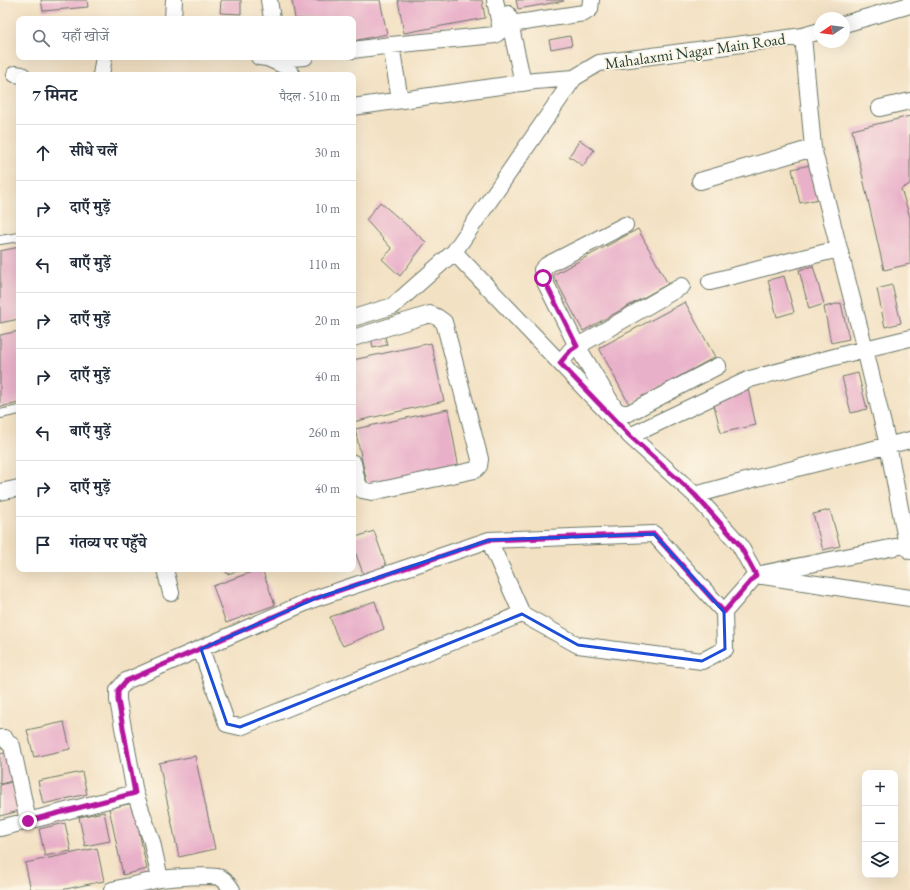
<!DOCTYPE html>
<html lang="hi">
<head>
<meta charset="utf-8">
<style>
	:root { --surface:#fff; --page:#f6f6f7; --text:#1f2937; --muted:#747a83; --line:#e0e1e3 }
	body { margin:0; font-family:"EB Garamond","Noto Serif Devanagari",serif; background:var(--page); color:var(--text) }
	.controls { position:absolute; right:12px; bottom:12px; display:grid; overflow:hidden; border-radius:8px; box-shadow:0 4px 16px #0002 }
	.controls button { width:36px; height:36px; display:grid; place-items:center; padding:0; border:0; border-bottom:1px solid var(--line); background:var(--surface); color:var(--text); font:20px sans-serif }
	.compass { position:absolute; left:814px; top:12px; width:36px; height:36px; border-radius:50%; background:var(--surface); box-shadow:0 4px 16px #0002; rotate:257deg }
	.stop { position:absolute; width:12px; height:12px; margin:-9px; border:3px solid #b5179e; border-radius:50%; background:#fff }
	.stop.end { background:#b5179e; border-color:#fff; box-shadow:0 1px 4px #0008 }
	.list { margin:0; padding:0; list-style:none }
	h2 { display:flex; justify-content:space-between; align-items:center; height:52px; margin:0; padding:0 16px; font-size:17px }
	h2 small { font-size:13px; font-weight:400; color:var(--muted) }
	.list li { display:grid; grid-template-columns:26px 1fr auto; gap:12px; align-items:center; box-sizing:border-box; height:56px; padding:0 16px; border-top:1px solid var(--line) }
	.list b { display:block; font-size:15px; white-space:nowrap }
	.list em { font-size:13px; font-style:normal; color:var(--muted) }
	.icon { flex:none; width:22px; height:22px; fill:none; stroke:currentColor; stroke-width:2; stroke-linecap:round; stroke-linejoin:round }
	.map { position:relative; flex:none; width:910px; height:890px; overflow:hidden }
	.search { position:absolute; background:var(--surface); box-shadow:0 4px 16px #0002; left:16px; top:16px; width:340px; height:44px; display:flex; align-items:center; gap:10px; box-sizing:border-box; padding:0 14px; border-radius:8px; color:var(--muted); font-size:15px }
	.panel { position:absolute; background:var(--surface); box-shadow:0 4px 16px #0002; left:16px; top:72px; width:340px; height:500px; border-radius:8px }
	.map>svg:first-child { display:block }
	.building { fill:#e9b1c9 }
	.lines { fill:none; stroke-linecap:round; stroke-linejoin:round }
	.lane-casing { stroke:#697666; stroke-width:10 }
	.street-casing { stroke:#697666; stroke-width:18 }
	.lane { stroke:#fff; stroke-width:8 }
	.street { stroke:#fff; stroke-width:16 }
	.route { stroke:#b5179e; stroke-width:5 }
	.marked { fill:none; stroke:#1d4ed8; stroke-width:3; stroke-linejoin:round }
	.labels { text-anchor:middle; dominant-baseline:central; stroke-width:3.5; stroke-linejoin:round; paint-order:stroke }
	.street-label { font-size:16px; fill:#1f3d34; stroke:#fcf5e5 }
</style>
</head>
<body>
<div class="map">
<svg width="910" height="890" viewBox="0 0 910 890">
	<rect width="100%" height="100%" fill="#fcf5e5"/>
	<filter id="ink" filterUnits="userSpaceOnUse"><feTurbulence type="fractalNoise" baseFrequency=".025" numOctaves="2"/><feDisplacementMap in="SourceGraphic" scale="8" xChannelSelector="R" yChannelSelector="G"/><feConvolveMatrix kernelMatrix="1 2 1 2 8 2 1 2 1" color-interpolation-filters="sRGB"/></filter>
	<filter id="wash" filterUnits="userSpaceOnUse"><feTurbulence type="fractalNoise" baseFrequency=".012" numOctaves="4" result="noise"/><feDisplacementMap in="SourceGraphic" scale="16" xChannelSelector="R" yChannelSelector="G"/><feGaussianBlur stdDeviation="0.9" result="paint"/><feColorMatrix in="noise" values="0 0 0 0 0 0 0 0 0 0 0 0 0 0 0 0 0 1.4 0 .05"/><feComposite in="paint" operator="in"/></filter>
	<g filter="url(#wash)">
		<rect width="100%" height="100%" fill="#f3e1c3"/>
		<g id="blocks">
			<path class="building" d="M41,0H87L88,7L43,11Z
				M221,0H241V14L220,13Z
				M292,0H380L387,34L353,41V19H295Z
				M398,0H482L485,18L404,33Z
				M516,0H563L564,1L518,9Z
				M570,36L572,45L551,49L549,40Z
				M910,116V184L901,189L910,217V264L884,270L852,130Z
				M580,140L594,150L583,166L569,156Z
				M810,165L819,199L800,203L792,169Z
				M380,202L426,242L400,276L382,259L392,249L366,220Z
				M638,229L668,284L583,331L553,275Z
				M19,247V319L0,323V251Z
				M813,266L824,304L809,309L799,270Z
				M784,276L794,312L777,317L768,280Z
				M892,285L901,323L885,327L877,289Z
				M685,302L715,357L629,404L599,348Z
				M841,303L849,339L831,343L824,307Z
				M19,331V403L0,407V335Z
				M384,333L387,345L373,348L371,336Z
				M431,343L444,401L353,422V360Z
				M858,373L867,409L851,413L842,377Z
				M748,389L756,425L721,433L712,397Z
				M448,409L459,469L368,487L355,429Z
				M830,510L840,546L823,550L813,514Z
				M374,531L387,568L364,576L353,546V538Z
				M226,569H246L227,574Z
				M260,569H262L275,605L226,623L213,586Z
				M375,601L384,629L343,646L336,634L330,617Z
				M64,722L70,749L34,757L27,730Z
				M11,751L17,780L0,784V754Z
				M195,756L215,849L179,857L159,763Z
				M82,772L87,794L43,804L38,781Z
				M11,782L19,811L0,816V785Z
				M133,803L147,869L123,875L109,808Z
				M104,812L110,841L85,846L79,817Z
				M65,823L71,851L45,856L39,829Z
				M97,848L104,881L61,890H31L25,863Z"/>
		</g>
	</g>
	<g filter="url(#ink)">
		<use href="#blocks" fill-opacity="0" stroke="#697666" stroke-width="1"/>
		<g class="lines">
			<defs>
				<path id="lane" d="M0,240L19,237
					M0,414L19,410"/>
				<path id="street" d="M269,0L272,19
					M508,14L523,83
					M173,19L174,0
					M511,24L584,13L590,9L591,0
					M844,24L910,5
					M391,45L400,100
					M353,50L391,45L495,35L500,31V25L495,0
					M259,57L267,58L285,66L292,75
					M288,57L291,58L305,57
					M15,74L22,75
					M101,75L104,57
					M353,107L535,81L574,78L599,63L803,36L820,31
					M880,108L910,101
					M700,181L813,148
					M625,225L547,265L542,270L543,278L577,346L615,409L621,413H629L718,366
					M454,252L630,436L695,495L739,544L756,575L910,598
					M710,282L786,262L839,249
					M353,318L393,306L454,252L574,78
					M353,338L430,314L437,317L444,322L480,459L479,466L475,470L372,492L362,490L357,482L353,463
					M910,338L865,349L888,445L907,545L910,551
					M560,363L571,350L682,286
					M630,436L750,379L865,349L813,148L803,36
					M0,492L19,488
					M695,495L753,479L910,440
					M165,569L171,593
					M522,614L578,645L702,661L725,649L724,612
					M201,649L227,724L240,727L522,614L489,540L654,534L724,612L756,575L910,544
					M0,738H4L12,746L28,821
					M135,793L118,700V690L126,681L314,599L489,540
					M0,828L28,821L135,793L152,842L160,879L112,890
					M160,879C170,878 215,874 221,878C226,881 229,885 232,890"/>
			</defs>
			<use href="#lane" class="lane-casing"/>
			<use href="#street" class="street-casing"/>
			<use href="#lane" class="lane"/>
			<use href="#street" class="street"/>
		</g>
	</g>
	<g class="lines" filter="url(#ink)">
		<path class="route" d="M28,821L135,793L118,700V690L126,681L314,599L489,540L654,534L724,612L756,575L739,544L695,495L630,436L560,363L571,350L577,346L543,278"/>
	</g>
	<path class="marked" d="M654,534L724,612L725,649L702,661L578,645L522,614L240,727L227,724L201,649L314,599L489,540Z"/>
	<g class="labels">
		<g class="street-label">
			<text transform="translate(695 51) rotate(-8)">Mahalaxmi Nagar Main Road</text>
		</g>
	</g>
</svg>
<div class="controls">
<button>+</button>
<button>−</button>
<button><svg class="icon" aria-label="layers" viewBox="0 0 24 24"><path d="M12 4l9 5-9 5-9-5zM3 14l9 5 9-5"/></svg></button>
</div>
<svg class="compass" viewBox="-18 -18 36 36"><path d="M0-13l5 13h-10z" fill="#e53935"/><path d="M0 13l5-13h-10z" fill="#747a83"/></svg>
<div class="stop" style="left:543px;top:278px"></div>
<div class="stop end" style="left:28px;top:821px"></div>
<div class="search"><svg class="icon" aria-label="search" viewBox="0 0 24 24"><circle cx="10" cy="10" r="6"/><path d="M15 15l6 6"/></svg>यहाँ खोजें</div>
<section class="panel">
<h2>7 मिनट<small>पैदल · 510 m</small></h2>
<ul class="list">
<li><svg class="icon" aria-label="ahead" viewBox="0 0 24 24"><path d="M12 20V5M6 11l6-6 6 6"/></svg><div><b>सीधे चलें</b></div><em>30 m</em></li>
<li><svg class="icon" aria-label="right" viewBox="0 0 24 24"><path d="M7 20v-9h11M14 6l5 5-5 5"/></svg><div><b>दाएँ मुड़ें</b></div><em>10 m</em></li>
<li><svg class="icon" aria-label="left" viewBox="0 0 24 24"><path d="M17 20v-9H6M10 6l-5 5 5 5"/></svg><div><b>बाएँ मुड़ें</b></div><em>110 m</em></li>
<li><svg class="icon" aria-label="right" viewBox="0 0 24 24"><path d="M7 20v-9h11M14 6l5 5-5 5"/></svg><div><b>दाएँ मुड़ें</b></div><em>20 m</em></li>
<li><svg class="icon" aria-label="right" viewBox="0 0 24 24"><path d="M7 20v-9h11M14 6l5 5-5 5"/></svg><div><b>दाएँ मुड़ें</b></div><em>40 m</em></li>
<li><svg class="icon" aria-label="left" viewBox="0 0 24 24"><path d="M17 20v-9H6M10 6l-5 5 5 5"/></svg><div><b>बाएँ मुड़ें</b></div><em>260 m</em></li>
<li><svg class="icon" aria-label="right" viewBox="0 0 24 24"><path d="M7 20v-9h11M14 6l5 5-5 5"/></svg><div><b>दाएँ मुड़ें</b></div><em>40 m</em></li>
<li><svg class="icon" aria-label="arrive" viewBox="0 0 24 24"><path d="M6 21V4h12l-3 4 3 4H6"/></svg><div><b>गंतव्य पर पहुँचे</b></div></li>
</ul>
</section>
</div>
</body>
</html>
